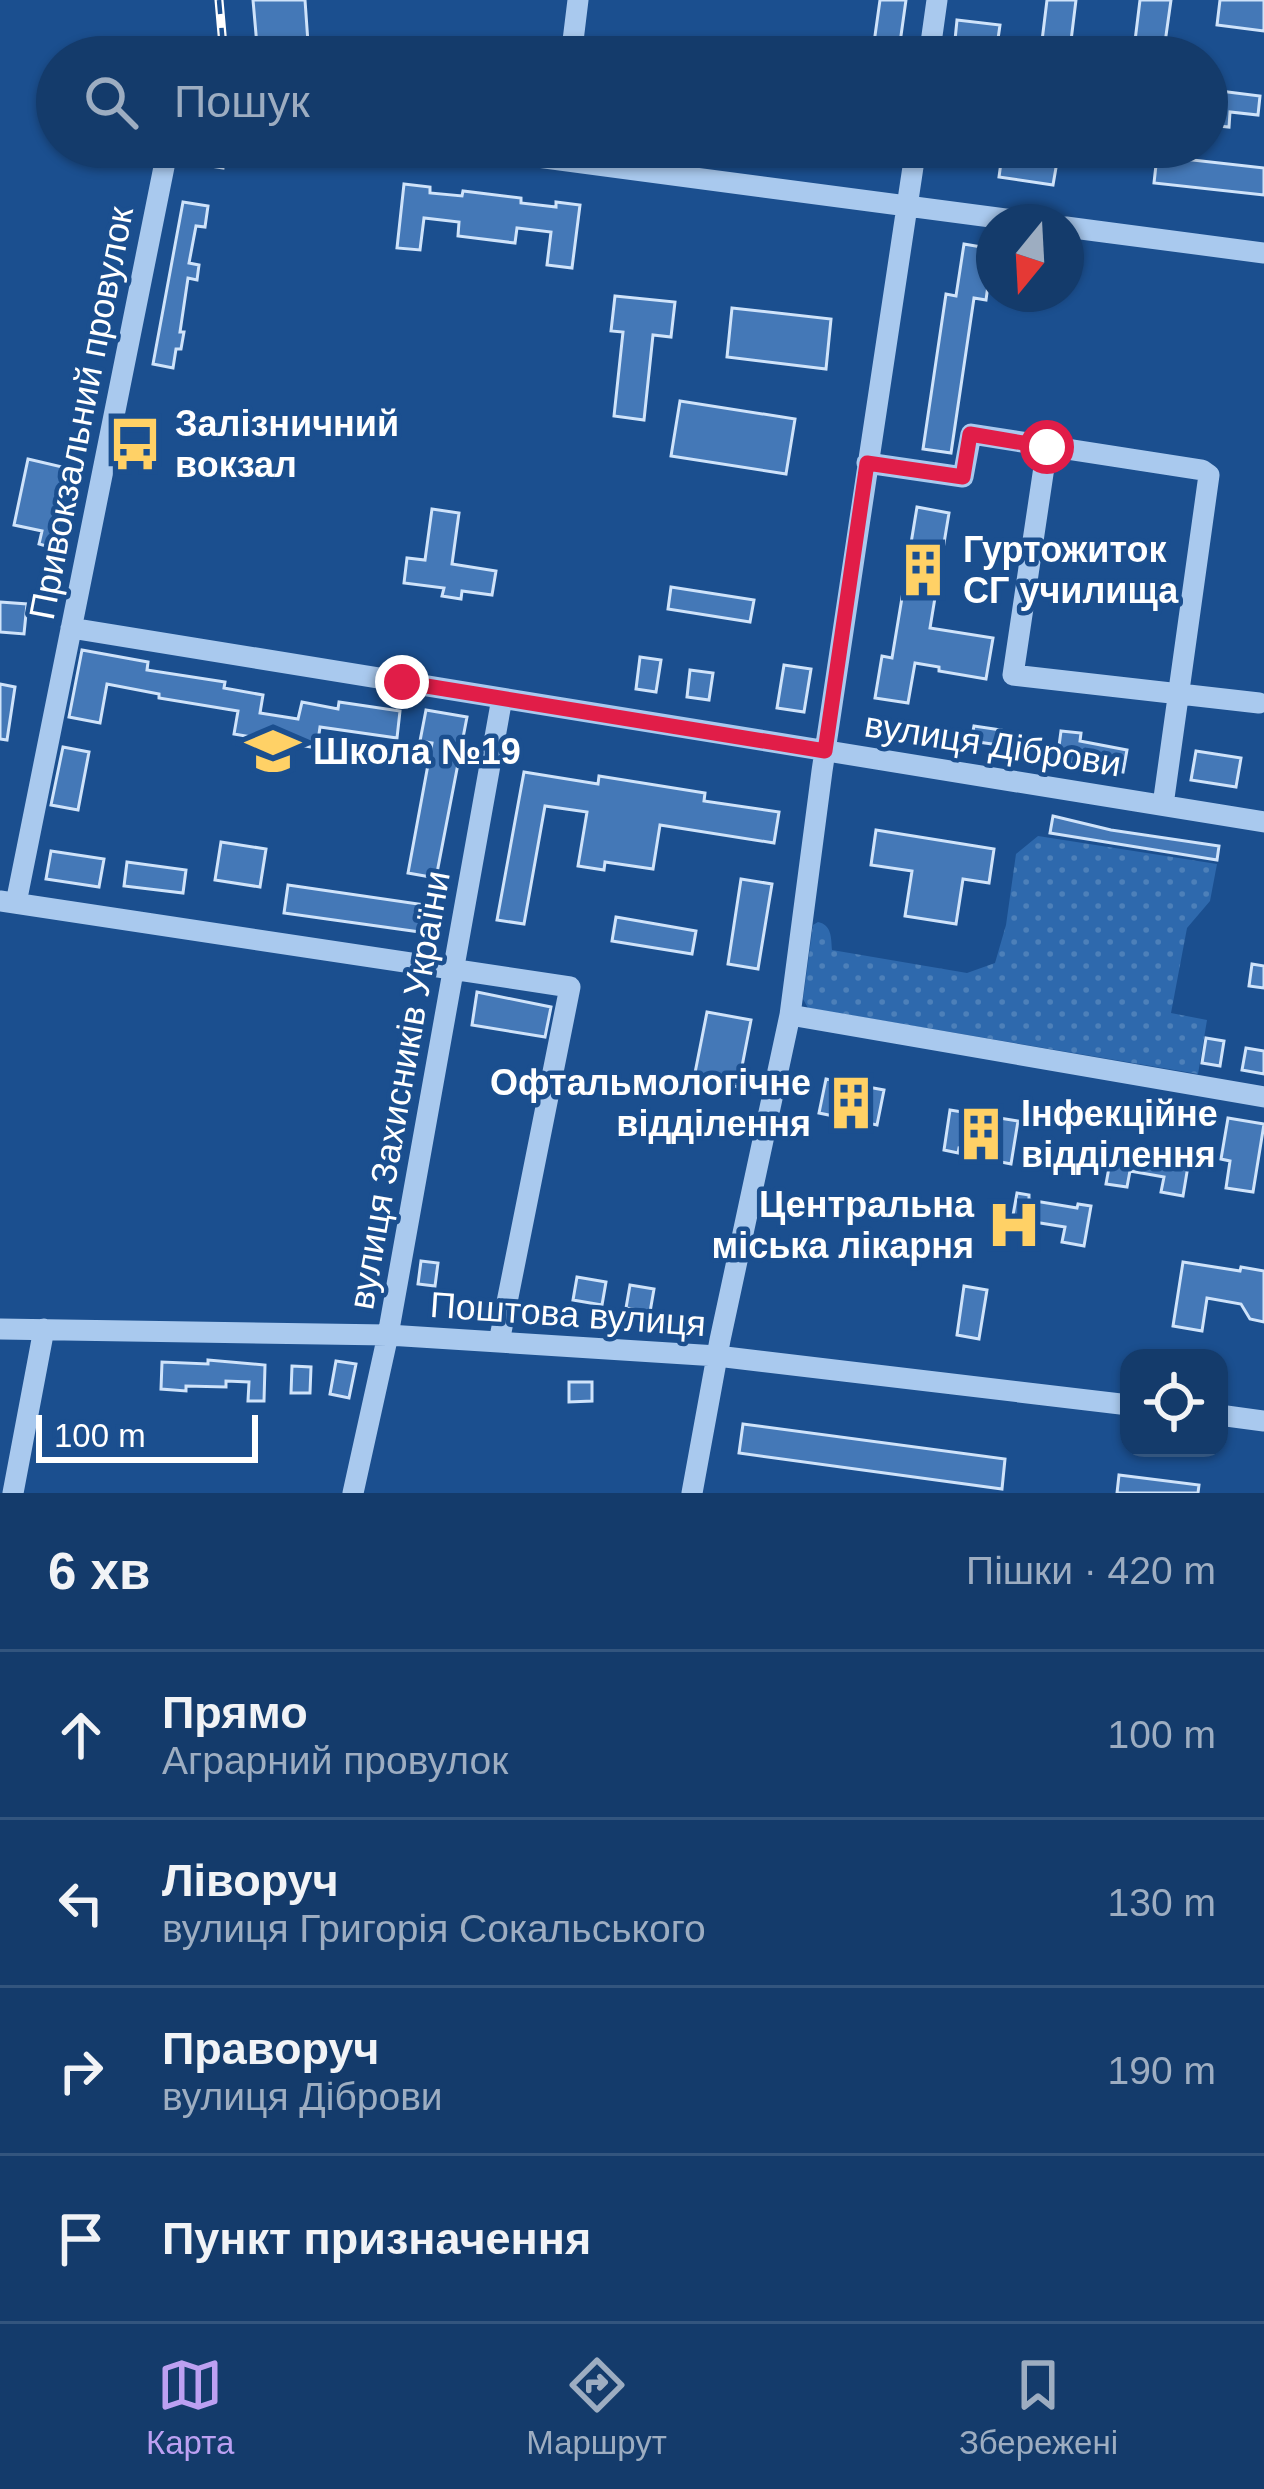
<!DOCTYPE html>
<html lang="uk">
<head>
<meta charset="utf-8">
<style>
	:root { --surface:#143b6b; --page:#1d4271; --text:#f1f3f6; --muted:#9dadc1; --line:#33557e; --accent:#bca0f2 }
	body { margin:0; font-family:Helvetica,sans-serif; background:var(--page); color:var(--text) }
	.controls { position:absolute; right:36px; bottom:36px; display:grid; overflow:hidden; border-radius:24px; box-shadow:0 3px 9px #0004 }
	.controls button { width:108px; height:108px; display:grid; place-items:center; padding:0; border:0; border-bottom:3px solid var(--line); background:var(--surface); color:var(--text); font:60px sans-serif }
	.compass { position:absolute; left:976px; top:204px; width:108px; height:108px; border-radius:50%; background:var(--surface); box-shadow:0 3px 9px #0004; rotate:198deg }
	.scale { position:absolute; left:36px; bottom:30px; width:222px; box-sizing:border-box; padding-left:12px; border:6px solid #fff; border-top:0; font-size:33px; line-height:42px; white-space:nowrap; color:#fff; -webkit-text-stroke:9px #1b4f8f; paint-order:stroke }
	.stop { position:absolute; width:36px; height:36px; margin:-27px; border:9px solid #e11d48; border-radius:50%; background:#fff }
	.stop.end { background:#e11d48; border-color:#fff; box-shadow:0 3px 12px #0008 }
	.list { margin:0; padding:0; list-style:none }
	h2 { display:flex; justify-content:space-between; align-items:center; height:156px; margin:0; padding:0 48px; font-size:51px }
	h2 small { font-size:39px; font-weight:400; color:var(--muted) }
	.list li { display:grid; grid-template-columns:78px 1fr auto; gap:36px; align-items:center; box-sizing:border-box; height:168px; padding:0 48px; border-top:3px solid var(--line) }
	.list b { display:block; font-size:45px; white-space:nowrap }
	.list p { margin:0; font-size:39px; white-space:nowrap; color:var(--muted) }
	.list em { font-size:39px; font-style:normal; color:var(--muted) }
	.icon { flex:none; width:66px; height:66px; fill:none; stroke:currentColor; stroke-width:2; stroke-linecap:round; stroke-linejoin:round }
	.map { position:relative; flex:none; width:1264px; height:1493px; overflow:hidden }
	.search { position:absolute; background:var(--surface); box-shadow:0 3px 9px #0004; left:36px; right:36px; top:36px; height:132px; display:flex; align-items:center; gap:30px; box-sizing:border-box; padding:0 42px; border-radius:66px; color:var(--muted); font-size:45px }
	.sheet { height:828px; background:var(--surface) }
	nav { display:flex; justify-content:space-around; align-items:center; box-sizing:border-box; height:168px; border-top:3px solid var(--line); background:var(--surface); font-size:33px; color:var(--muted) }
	nav a { display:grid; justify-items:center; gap:6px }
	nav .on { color:var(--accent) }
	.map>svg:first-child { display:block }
	.grass { fill:url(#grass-dots) }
	.building { fill:#4478b7; stroke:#cfe3fa; stroke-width:3 }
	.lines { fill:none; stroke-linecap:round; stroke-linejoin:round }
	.minor { stroke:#a9c9ee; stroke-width:21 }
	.rail-casing { stroke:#fff; stroke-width:9 }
	.rail { stroke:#1b4f8f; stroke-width:4.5; stroke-dasharray:14; stroke-linecap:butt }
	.route { stroke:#e11d48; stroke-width:15 }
	.labels { text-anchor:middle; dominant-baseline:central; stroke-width:9; stroke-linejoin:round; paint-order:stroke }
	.street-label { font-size:36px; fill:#fff; stroke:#1b4f8f }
	.poi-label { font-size:36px; font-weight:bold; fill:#fff; stroke:#1b4f8f; text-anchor:start }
</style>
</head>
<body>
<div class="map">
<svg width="1264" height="1493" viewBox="0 0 1264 1493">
	<defs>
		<pattern id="grass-dots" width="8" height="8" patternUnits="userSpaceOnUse" patternTransform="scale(3)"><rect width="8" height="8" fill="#2e69ad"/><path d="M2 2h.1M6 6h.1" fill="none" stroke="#4d80b9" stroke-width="1.8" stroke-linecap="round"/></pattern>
	</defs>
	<rect width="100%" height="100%" fill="#1b4f8f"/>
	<path class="grass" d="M1038,836L1217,864L1210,901L1187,928L1171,1013L1207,1020L1198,1074L808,1008L803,999L813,925L818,922C832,925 831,938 832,950L967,973L995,963L1006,925L1016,854Z"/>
	<path class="building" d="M253,0H305L309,57H258Z
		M880,0H906L898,57H872Z
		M1047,0H1076L1069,57H1040Z
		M1140,0H1171L1163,57H1133Z
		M1220,0H1264V31L1217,25Z
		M957,20L1000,25L997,46L955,40Z
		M1212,90L1260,96L1258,115L1230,112L1229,127L1207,125Z
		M200,147L225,148L223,168L198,164Z
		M1003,148L1058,156L1053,185L999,177Z
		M1157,156L1264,168V195L1154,183Z
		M404,184L430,187V193L462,196L463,191L521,198V203L556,207V202L580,205L572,268L547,265L551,232L517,228L515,243L458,236L459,222L424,218L420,250L397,248Z
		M183,202L208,206L205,227L196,226L189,263L199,265L197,280L188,278L180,332H184L181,349H176L173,368L153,364Z
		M964,244L993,249L986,300L974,298L951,453L923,449L946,294L956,296Z
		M615,296L675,302L671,337L653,335L644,420L614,416L623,332L611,331Z
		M732,308L831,319L826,369L727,357Z
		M680,401L795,419L786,474L671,456Z
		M28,459L71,469L53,548L39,544L42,531L14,525Z
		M917,507L949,513L930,628L993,638L986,679L939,671V667L915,663L908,703L875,698L882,656L892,658Z
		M432,509L459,513L452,564L496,571L492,595L462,591L461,599L442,596L444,588L404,583L407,558L425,560Z
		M671,587L754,600L750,622L668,609Z
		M0,602L27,604L24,634L0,632Z
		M82,650L148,662L147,670L225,682L224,688L263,695L260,713L298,719L302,702L338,709L339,702L400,711L397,738L320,727L317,748L234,734L238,711L159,698V694L107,684L100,723L69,717Z
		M640,657L661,660L656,692L636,689Z
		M784,665L811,669L804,712L777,708Z
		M690,670L713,673L709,700L687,697Z
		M0,684L15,687L7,740L0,739Z
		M426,710L467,717L436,878L408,873L432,743L420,741Z
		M974,726L1001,730L999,745L971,741Z
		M1061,731L1081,733L1080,741L1127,750L1123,772L1057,761Z
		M63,747L89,752L78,810L51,805Z
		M1196,751L1241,758L1236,787L1191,780Z
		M524,772L598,784L599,776L705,793L704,801L779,812L774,843L660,825L653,869L605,862L604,870L578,866L587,812L545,806L524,924L497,920Z
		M1053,816L1111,830L1219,846L1217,860L1050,833Z
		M876,830L994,849L989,883L963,879L956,924L905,916L912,871L871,865Z
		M221,842L266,849L260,887L215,880Z
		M51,851L104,859L99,887L46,879Z
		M127,862L186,870L183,893L124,886Z
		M741,879L772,884L758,969L728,964Z
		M288,885L425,905L420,932L284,913Z
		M616,917L696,931L692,954L612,941Z
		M1252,964L1264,966V988L1249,986Z
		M477,992L551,1007L545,1037L472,1025Z
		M707,1012L751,1020L738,1087L694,1078Z
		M1206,1038L1224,1041L1220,1066L1202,1063Z
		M1246,1048L1264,1051V1074L1242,1070Z
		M826,1079L842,1082L841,1087L855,1090L867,1092L868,1087L884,1090L877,1125L819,1113Z
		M950,1110L1018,1121L1011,1164L986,1159L987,1152L959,1148L958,1153L944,1150Z
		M1228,1118L1264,1124L1253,1192L1226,1188L1230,1161L1221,1159Z
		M1113,1146L1189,1160L1183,1196L1161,1192L1164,1177L1130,1171L1127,1187L1106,1184Z
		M1017,1193L1029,1195V1200L1077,1208L1078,1204L1091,1206L1084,1246L1062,1242L1065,1227L1034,1222L1032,1237L1010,1232Z
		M421,1261L438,1263L435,1286L418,1284Z
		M1183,1262L1240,1271L1241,1267L1264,1271V1322L1250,1319L1241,1304L1207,1298L1202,1331L1173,1326Z
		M577,1277L606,1282L602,1305L573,1300Z
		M630,1285L654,1289L650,1312L626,1308Z
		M964,1286L987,1290L979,1339L957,1335Z
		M208,1360L265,1365L264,1401H248L249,1382L226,1381V1387L186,1386V1391L161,1389L162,1362L208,1364Z
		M336,1361L356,1364L349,1398L330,1394Z
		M292,1366L311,1367L310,1393H291Z
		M569,1382H592V1401L569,1402Z
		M743,1424L1005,1459L1002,1489L739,1453Z
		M1119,1475L1199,1485L1198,1493H1117Z"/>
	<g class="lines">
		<path class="minor" d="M571,57L578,0
			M929,57L937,0
			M461,147L1028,222
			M1066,227L1264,253
			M1047,447L1013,675L1259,703
			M867,463L963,477L971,434L1202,470L1209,475L1163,805
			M71,628L1264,822
			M0,901L570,987L499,1342
			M16,903L168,147
			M790,1015L1264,1097
			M0,1329L388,1335L717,1356L1129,1405
			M1219,1415L1264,1421
			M13,1493L44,1329
			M353,1493L388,1335L502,698
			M692,1493L720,1340L790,1015L822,771L916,147"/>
		<defs>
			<path id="rail" d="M219,0L224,57"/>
		</defs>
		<use href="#rail" class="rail-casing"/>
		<use href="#rail" class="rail"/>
	</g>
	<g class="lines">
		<path class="route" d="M402,682L825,751L867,463L963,477L970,434L1047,447"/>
	</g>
	<defs>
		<symbol id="bus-bare" viewBox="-9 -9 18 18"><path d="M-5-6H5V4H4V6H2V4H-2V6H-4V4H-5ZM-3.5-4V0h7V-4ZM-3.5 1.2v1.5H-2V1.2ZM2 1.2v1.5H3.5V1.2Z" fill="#ffd166" stroke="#1b4f8f" stroke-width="2.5" paint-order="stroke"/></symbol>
		<symbol id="building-bare" viewBox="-9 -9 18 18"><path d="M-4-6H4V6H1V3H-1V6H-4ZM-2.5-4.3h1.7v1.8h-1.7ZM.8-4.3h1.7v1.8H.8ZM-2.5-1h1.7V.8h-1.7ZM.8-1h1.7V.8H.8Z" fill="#ffd166" stroke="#1b4f8f" stroke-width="2.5" paint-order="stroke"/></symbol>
		<symbol id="school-bare" viewBox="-9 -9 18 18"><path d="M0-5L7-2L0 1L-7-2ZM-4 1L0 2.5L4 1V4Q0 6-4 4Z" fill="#ffd166" stroke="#1b4f8f" stroke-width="2.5" paint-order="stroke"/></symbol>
		<symbol id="hospital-bare" viewBox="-9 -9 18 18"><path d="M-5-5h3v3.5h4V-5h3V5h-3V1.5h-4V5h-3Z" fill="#ffd166" stroke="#1b4f8f" stroke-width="2.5" paint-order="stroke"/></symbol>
	</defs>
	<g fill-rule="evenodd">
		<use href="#bus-bare" x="97" y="406" width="76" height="76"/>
		<use href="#building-bare" x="885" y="532" width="76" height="76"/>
		<use href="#school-bare" x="235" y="713" width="76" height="76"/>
		<use href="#building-bare" x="813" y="1065" width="76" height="76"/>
		<use href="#building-bare" x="943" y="1096" width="76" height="76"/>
		<use href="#hospital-bare" x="976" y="1187" width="76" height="76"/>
	</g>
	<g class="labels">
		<g class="street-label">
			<text transform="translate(81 413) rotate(-79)">Привокзальний провулок</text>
			<text transform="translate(993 744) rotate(9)">вулиця Діброви</text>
			<text transform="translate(399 1090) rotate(-80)">вулиця Захисників України</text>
			<text transform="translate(568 1314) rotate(4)">Поштова вулиця</text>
		</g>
		<g class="poi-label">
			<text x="175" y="423">Залізничний<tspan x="175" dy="41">вокзал</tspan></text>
			<text x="963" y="549">Гуртожиток<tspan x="963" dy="41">СГ училища</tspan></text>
			<text x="313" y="751">Школа №19</text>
			<text x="811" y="1082" text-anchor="end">Офтальмологічне<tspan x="811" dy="41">відділення</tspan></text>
			<text x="1021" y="1113">Інфекційне<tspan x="1021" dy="41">відділення</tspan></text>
			<text x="974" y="1204" text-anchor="end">Центральна<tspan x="974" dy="41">міська лікарня</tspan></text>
		</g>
	</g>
</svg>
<div class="controls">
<button><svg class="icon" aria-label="locate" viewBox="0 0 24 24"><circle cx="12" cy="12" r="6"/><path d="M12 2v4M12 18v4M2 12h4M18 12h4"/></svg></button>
</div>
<svg class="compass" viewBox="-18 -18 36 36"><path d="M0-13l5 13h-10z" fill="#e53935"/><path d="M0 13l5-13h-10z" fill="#9dadc1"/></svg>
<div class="scale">100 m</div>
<div class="stop" style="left:1047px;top:447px"></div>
<div class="stop end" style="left:402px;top:682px"></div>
<div class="search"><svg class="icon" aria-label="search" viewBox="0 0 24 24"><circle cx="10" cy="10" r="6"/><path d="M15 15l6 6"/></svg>Пошук</div>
</div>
<section class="sheet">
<h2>6 хв<small>Пішки · 420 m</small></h2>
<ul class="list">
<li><svg class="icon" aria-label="ahead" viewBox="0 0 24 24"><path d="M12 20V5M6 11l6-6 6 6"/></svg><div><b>Прямо</b><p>Аграрний провулок</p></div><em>100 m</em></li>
<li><svg class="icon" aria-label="left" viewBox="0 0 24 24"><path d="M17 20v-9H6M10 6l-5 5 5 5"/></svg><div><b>Ліворуч</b><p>вулиця Григорія Сокальського</p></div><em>130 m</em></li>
<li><svg class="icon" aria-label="right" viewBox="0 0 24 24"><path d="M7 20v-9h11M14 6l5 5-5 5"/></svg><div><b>Праворуч</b><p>вулиця Діброви</p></div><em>190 m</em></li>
<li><svg class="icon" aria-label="arrive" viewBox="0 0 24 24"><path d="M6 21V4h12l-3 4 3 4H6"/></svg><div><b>Пункт призначення</b></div></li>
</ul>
</section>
<nav>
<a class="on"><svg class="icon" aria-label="map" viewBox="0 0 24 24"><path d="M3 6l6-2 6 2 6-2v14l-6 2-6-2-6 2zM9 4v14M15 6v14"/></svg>Карта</a>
<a><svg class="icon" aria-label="directions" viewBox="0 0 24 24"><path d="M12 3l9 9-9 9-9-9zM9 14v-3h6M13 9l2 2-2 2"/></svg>Маршрут</a>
<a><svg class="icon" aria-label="saved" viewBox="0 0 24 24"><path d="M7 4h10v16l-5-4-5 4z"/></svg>Збережені</a>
</nav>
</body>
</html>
